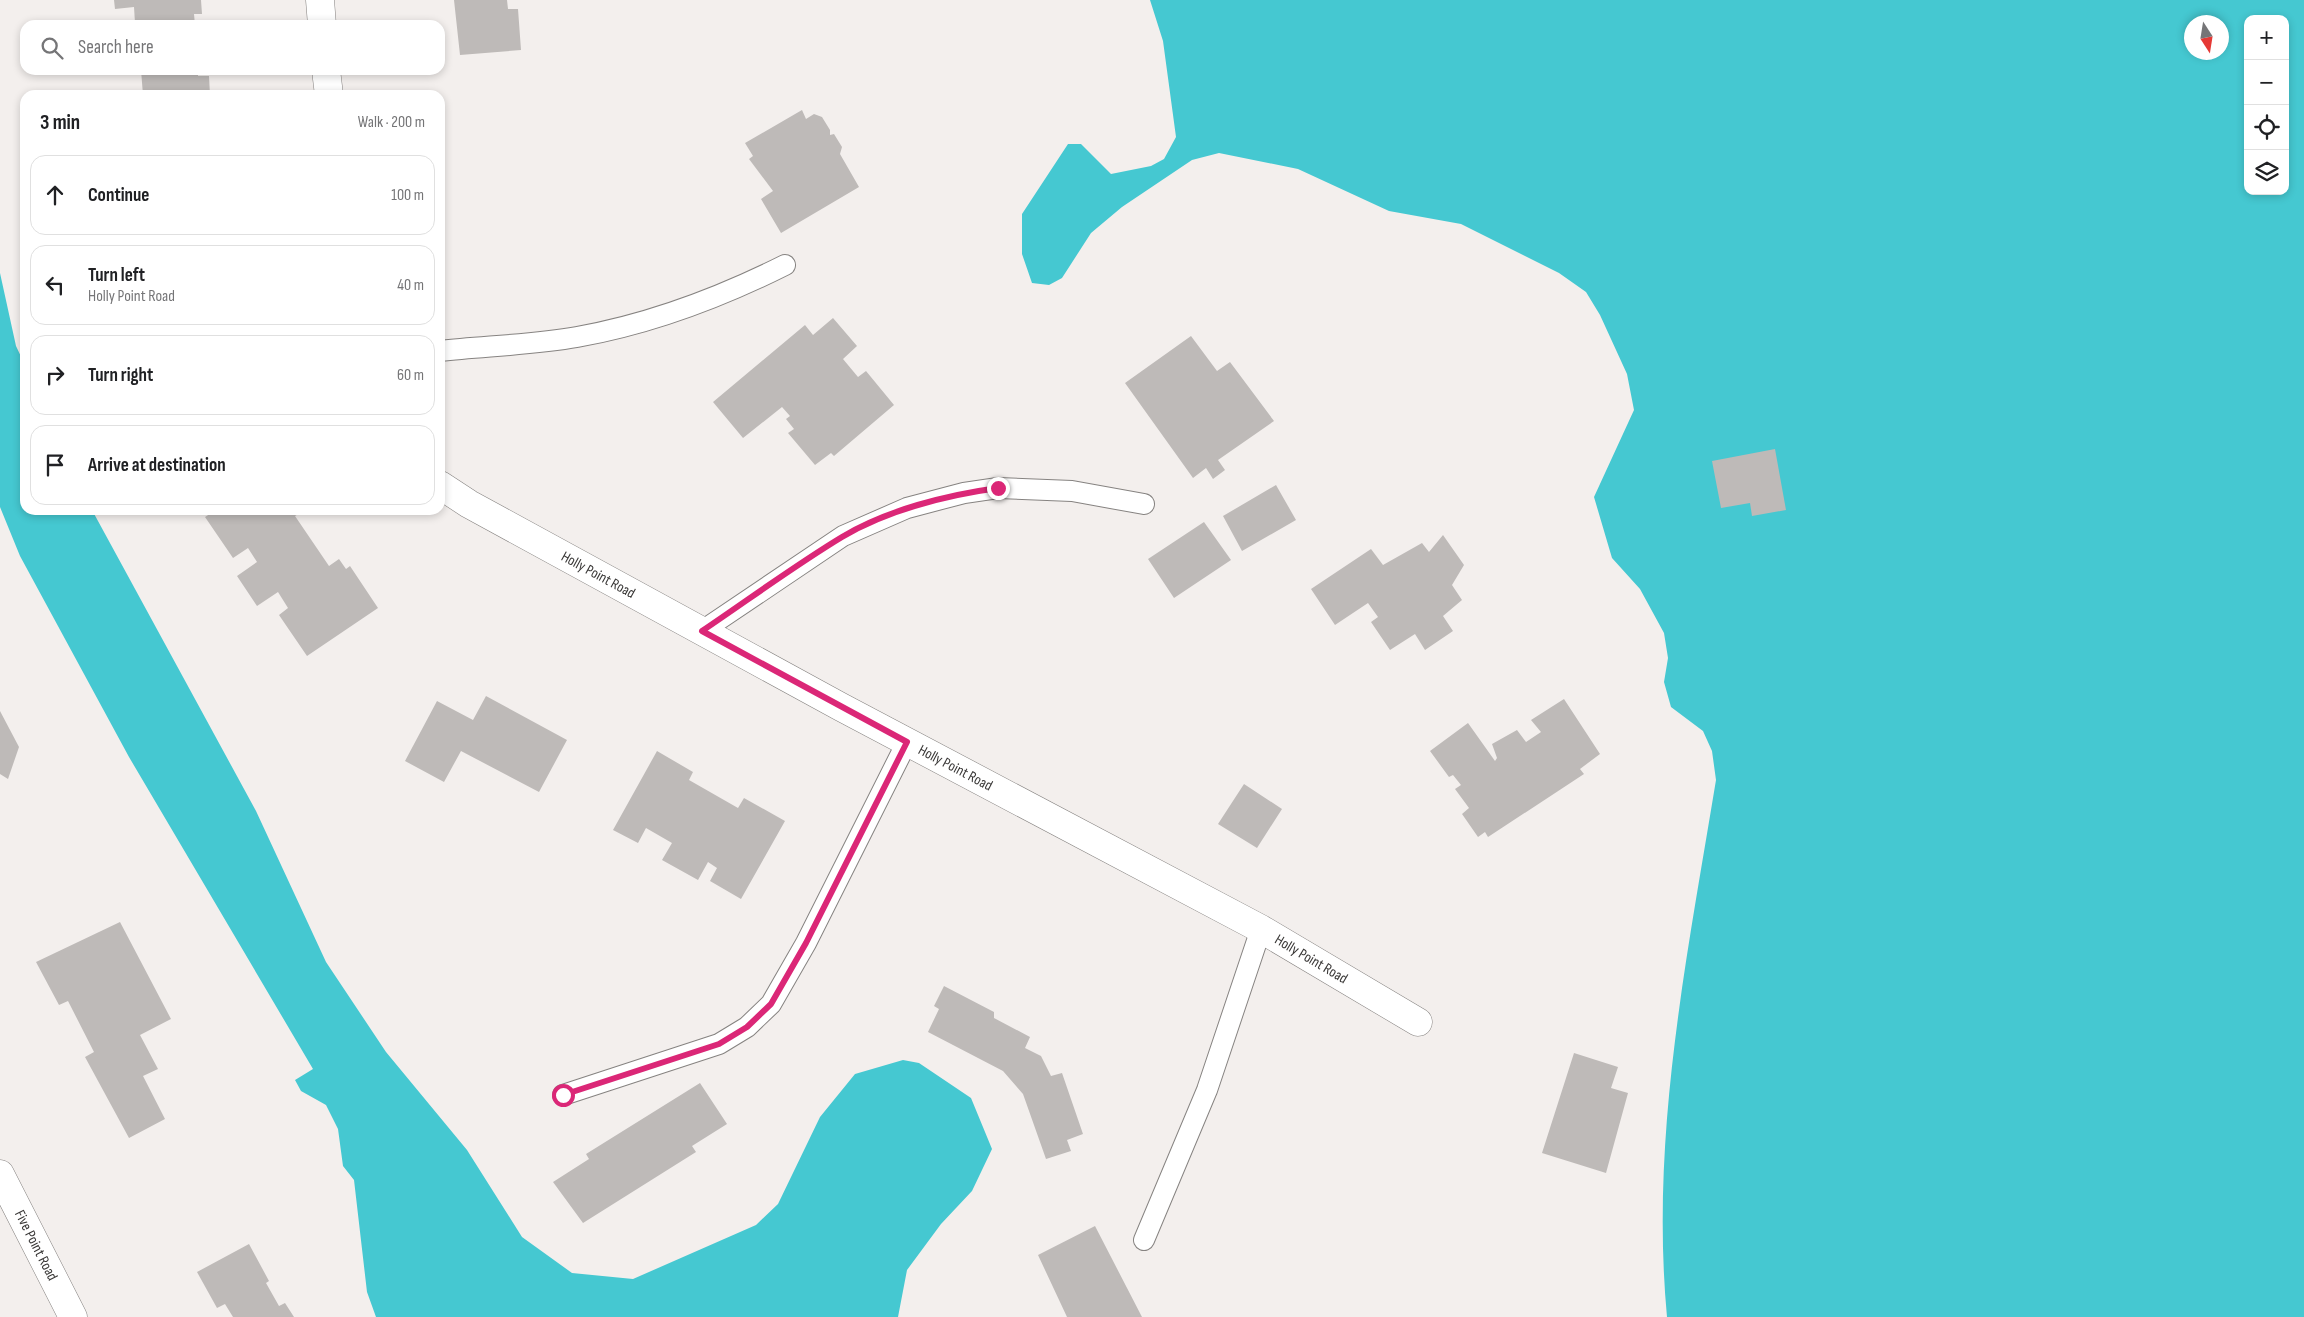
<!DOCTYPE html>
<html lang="en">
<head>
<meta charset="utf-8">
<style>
	:root { --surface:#fff; --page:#f2f2f2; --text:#202124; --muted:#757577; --line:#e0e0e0 }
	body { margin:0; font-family:"Sofia Sans Condensed",sans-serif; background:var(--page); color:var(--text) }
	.controls { position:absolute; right:15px; top:15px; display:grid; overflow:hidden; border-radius:10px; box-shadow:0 2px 8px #0003 }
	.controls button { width:45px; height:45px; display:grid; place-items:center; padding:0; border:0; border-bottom:1px solid var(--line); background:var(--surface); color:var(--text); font:25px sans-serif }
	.compass { position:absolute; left:2184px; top:15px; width:45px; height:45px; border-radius:50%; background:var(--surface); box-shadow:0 2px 8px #0003; rotate:168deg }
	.stop { position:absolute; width:15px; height:15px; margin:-11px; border:4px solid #db2777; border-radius:50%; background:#fff }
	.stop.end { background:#db2777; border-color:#fff; box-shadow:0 1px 5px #0008 }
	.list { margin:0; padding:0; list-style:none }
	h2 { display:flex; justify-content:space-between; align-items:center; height:65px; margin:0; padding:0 20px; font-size:21px }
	h2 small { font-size:16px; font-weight:400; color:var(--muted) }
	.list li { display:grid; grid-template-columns:32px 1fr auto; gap:15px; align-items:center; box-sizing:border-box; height:80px; margin:0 10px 10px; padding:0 10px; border:1px solid var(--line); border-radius:15px }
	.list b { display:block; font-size:19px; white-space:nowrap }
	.list p { margin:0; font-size:16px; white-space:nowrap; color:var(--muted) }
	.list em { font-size:16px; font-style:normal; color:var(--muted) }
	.icon { flex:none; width:28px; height:28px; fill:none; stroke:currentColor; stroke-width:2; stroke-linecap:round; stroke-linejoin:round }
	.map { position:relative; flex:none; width:2304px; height:1317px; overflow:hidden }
	.search { position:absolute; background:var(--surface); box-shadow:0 2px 8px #0003; left:20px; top:20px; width:425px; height:55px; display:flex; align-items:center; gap:12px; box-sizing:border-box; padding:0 18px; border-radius:15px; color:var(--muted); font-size:19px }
	.panel { position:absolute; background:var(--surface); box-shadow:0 2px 8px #0003; left:20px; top:90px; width:425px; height:425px; border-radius:15px }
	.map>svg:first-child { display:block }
	.water { fill:#45c8d1; fill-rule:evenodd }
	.building { fill:#bebab8 }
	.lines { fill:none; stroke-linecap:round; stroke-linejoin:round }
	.lane-casing { stroke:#868381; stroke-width:22 }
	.street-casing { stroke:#868381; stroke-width:29 }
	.lane { stroke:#fff; stroke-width:20 }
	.street { stroke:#fff; stroke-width:28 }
	.route { stroke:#db2777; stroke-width:6 }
	.labels { text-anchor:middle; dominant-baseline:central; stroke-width:4.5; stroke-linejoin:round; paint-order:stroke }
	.street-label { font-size:15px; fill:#393736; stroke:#fff }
</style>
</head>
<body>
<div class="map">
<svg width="2304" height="1317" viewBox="0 0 2304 1317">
	<rect width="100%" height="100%" fill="#f3efed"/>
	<path class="water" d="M1150,0H2304V1317H1667C1650,1136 1687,957 1716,780L1712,751L1703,731L1671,707L1664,682L1668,658L1664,633L1640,589L1612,558L1594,497L1634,410L1627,374L1600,315L1586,292L1559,273L1461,224L1389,211L1298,169L1219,153L1192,160L1122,207L1091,233L1062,278L1049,285L1032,283L1022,254V214L1068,144H1081L1111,174L1151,166L1164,159L1176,137L1163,41ZM2248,19H2285V191H2248ZM2192,22H2222V52H2192Z
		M0,273L16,346L25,365V510H92L256,811L326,962L386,1052L467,1150L522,1237L572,1273L633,1279L756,1225L778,1204L820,1117L855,1074L903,1060L919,1063L971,1098L992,1149L972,1191L941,1224L907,1270L898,1317H376L367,1292L354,1180L343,1166L338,1129L326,1105L301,1091L295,1080L313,1069L129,757L20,556L0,507Z"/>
	<path class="building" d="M114,0H201L202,14H194L195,25H129L135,23L134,7L115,9Z
		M454,0H507L508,9H518L521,50L460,55Z
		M141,70H198V76H209L210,95H143Z
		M802,110L806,119L814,114L822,117L830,130V135L834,134L842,147L840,154L859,187L781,233L761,199L773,191L749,159L753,156L745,143Z
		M833,318L857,346L843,359L858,377L866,371L894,405L834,456L831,453L815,465L788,433L794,429L786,419L790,416L782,407L743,438L713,402L805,325L813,335Z
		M1191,336L1217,371L1230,362L1274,421L1218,460L1225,470L1213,479L1206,468L1193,478L1125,383Z
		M1775,449L1786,510L1752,516L1750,503L1721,508L1712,461Z
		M1276,485L1296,520L1242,551L1223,516Z
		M216,510H298L300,513L295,516L329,566L339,559L346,569L350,566L378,608L307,656L279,615L288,608L278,592L257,606L237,576L257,562L248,548L233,558L205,517Z
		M1204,522L1231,560L1174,598L1148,559Z
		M1443,535L1464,565L1452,585L1462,600L1443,616L1453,631L1425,650L1415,634L1390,650L1371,622L1378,617L1368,603L1335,625L1311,589L1371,549L1383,565L1422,543L1429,552Z
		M486,696L567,740L539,792L461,751L444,782L405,761L437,701L473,720Z
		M1564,699L1600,754L1580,769L1584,774L1488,837L1485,832L1478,837L1462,814L1469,808L1455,789L1461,785L1453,775L1449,777L1430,751L1468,723L1495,761L1497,758L1492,744L1517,730L1526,742L1541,732L1531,720Z
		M0,711L19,747L8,779L0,774Z
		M657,751L693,772L689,780L738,808L744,798L785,821L741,899L710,881L717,868L708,862L698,880L662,860L672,843L646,828L638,843L613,830Z
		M1244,784L1282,809L1257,848L1218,824Z
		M120,922L171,1019L140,1035L158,1069L143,1076L165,1119L129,1138L85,1057L94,1052L68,1001L59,1005L36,962Z
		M944,986L994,1012V1018L1030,1037L1025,1048L1041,1056L1051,1076L1062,1073L1083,1134L1067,1140L1071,1151L1046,1159L1023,1094L1003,1071L928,1032L939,1009L934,1006Z
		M1574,1053L1618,1067L1611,1088L1628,1093L1606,1173L1542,1153Z
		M700,1083L727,1124L692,1146L696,1152L583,1223L553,1182L589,1159L586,1154Z
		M1095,1226L1142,1317H1067L1038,1255Z
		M249,1244L269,1281L266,1283L279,1306L285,1303L294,1317H233L225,1304L217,1308L197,1272Z"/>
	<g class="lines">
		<defs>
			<path id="lane" d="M440,351C485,346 532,345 577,337C650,324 719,298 785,265
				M702,631L843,536L907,508L964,493L998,488L1072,491L1144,504
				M563,1095L719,1044L747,1027L771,1004L806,943L907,742
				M1144,1240L1207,1090L1261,929"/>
			<g id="street">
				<path d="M320,0L322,25"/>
				<path d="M326,70L329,95"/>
				<path id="s1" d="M440,485L469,504L841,707L1261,929L1418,1022"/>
				<path id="s2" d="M0,1174L73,1317"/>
			</g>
		</defs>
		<use href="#lane" class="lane-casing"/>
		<use href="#street" class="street-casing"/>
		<use href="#lane" class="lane"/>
		<use href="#street" class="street"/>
	</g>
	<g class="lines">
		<path class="route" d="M563,1095L719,1044L747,1027L771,1004L806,943L907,742L702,631C748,600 794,566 842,537C887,510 947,495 998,488"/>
	</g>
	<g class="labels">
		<g class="street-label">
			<text stroke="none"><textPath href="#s1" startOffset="182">Holly Point Road</textPath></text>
			<text stroke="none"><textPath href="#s1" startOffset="588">Holly Point Road</textPath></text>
			<text stroke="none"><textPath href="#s1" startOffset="992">Holly Point Road</textPath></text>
			<text stroke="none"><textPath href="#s2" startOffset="80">Five Point Road</textPath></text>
		</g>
	</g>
</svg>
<div class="controls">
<button>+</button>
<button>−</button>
<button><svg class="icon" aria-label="locate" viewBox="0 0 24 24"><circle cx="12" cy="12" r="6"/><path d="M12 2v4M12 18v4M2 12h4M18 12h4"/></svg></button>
<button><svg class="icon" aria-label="layers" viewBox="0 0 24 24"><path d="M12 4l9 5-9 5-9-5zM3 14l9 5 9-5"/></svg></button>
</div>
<svg class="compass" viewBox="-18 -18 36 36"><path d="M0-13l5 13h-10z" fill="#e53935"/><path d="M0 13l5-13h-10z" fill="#757577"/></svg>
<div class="stop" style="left:563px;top:1095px"></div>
<div class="stop end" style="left:998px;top:488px"></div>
<div class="search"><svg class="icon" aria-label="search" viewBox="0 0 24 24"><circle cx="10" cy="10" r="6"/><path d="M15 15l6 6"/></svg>Search here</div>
<section class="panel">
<h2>3 min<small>Walk · 200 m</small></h2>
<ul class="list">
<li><svg class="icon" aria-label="ahead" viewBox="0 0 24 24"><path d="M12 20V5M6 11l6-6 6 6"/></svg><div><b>Continue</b></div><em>100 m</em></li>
<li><svg class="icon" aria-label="left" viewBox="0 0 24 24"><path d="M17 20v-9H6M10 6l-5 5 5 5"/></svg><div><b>Turn left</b><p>Holly Point Road</p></div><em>40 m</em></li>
<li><svg class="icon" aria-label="right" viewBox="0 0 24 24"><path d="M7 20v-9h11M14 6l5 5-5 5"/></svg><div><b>Turn right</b></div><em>60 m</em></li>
<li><svg class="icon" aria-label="arrive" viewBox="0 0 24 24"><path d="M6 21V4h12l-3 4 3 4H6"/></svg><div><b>Arrive at destination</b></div></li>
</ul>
</section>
</div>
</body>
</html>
